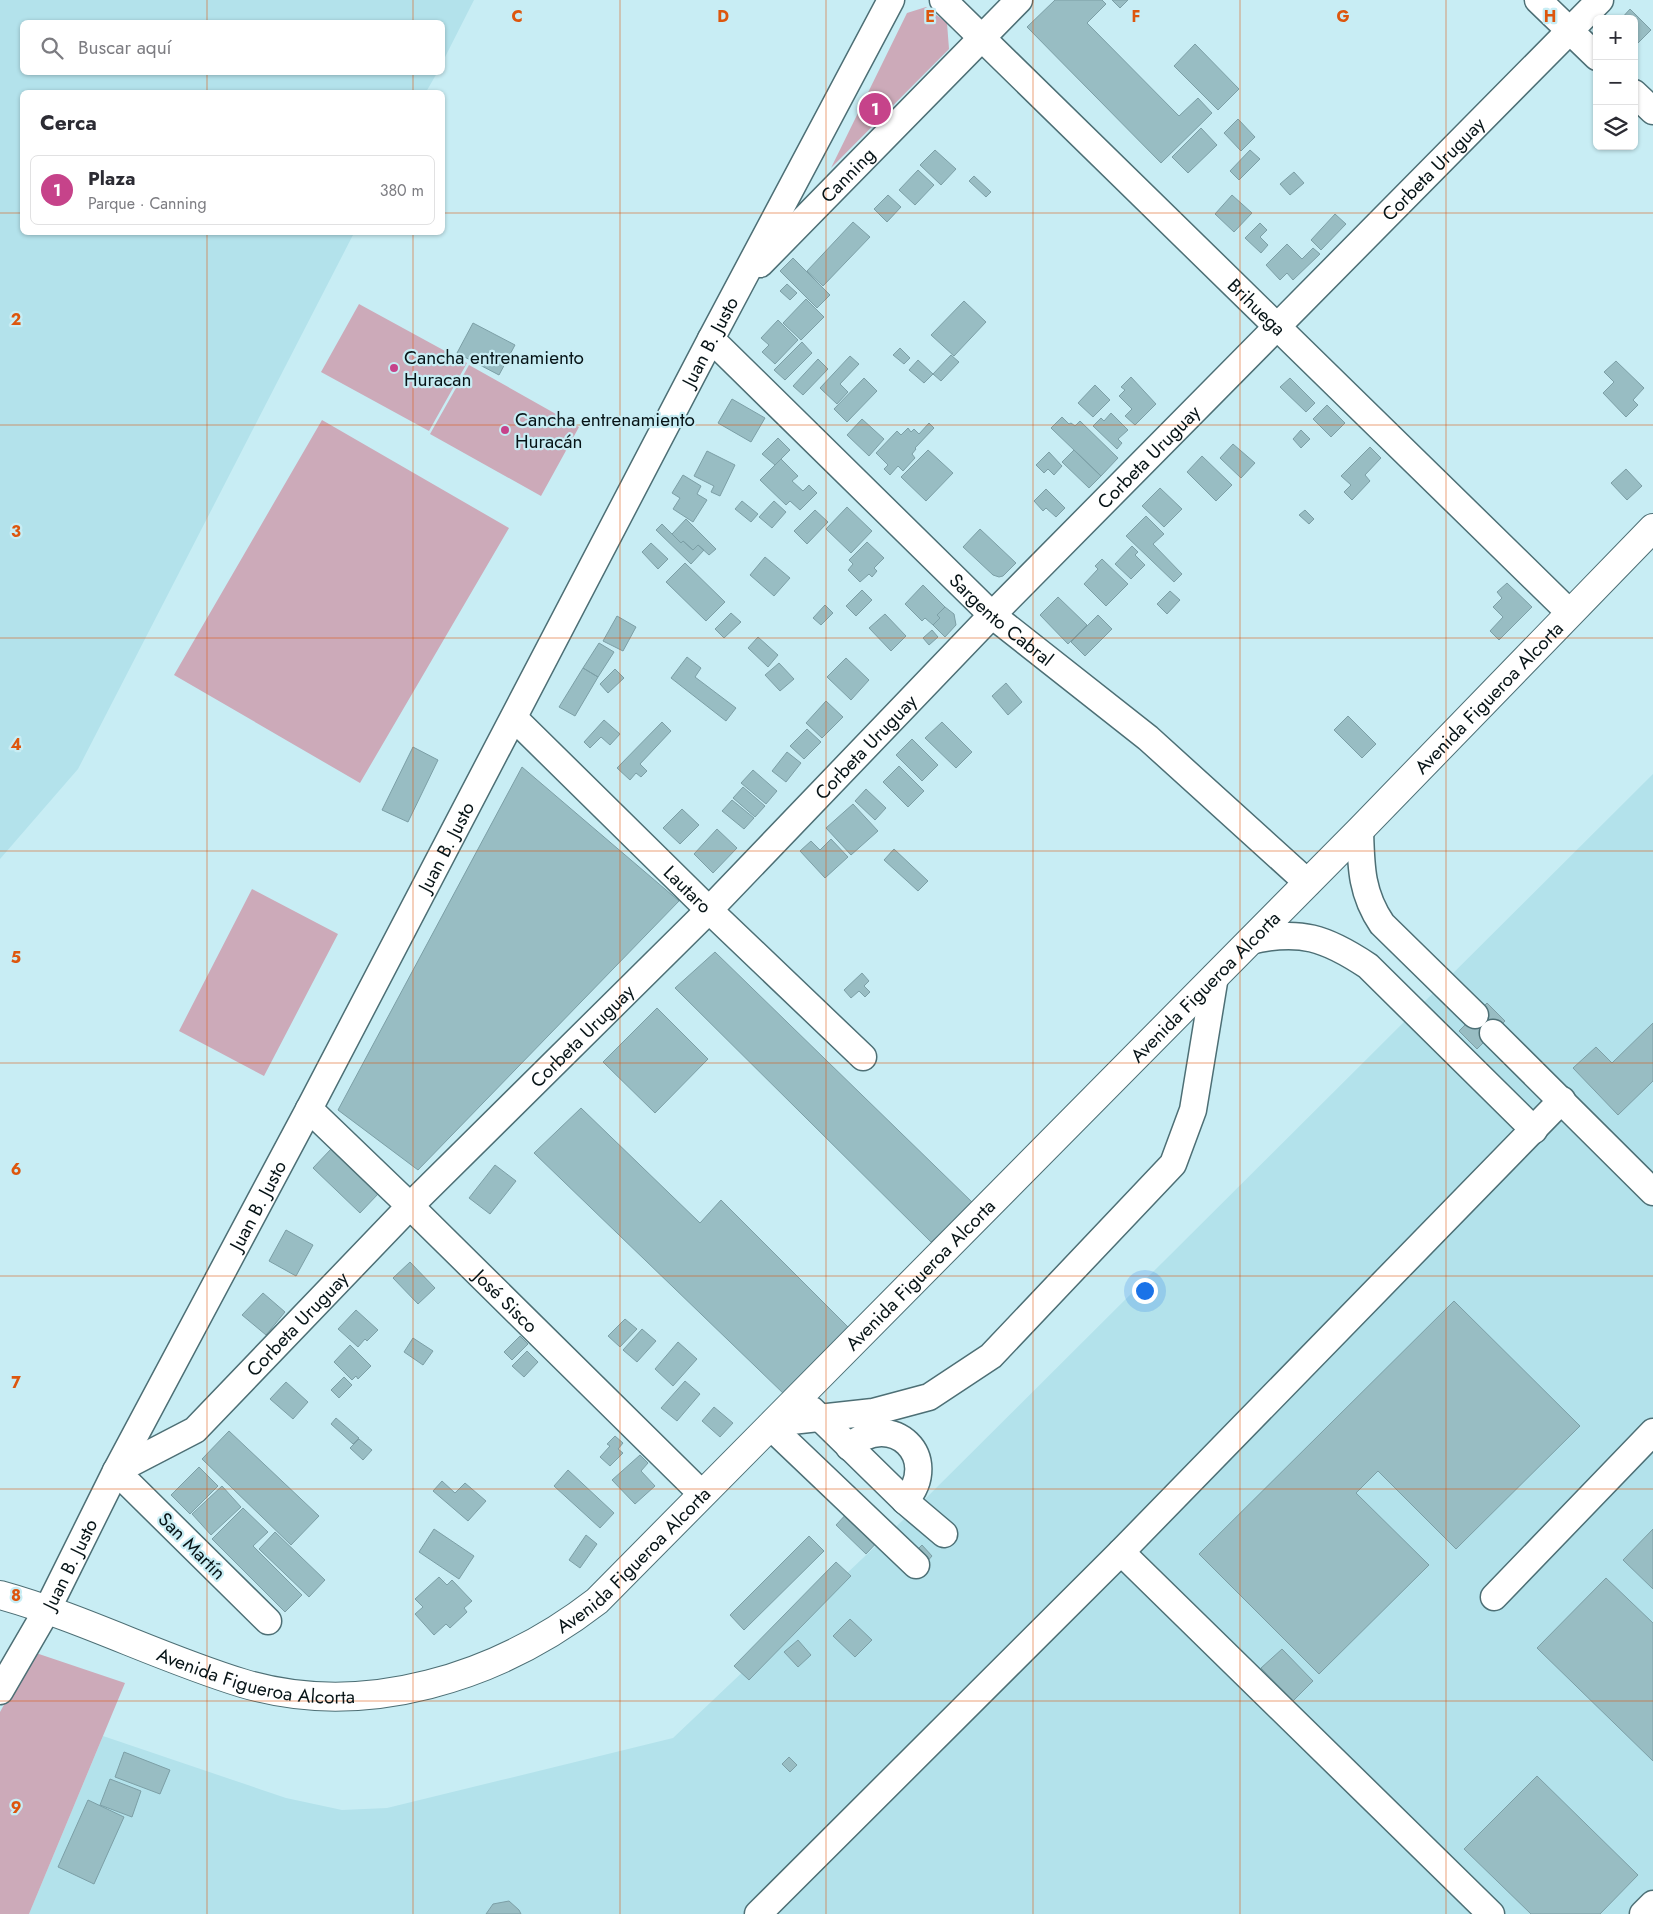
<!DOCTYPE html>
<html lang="es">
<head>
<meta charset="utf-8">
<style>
	:root { --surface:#fff; --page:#f2f2f3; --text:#2b2b33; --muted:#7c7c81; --line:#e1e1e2; --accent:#c6438a }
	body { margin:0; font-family:Jost,sans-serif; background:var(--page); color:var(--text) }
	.controls { position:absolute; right:15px; top:15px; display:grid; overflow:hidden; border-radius:8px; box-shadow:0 1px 4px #0004 }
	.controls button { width:45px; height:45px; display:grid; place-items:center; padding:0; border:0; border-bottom:1px solid var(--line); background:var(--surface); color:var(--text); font:25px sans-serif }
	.you { position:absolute; left:1144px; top:1290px; width:18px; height:18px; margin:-12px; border:4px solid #fff; border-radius:50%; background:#1a73e8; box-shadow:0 0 0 8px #1a73e833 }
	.badge { display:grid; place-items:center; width:32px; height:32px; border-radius:50%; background:var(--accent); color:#fff; font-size:16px; font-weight:700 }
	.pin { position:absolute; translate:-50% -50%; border:2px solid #fff; box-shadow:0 1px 5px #0006 }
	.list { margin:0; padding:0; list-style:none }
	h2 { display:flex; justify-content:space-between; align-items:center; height:65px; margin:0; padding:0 20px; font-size:21px }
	h2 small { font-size:16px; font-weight:400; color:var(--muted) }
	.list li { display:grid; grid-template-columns:32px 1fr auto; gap:15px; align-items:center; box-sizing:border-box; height:70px; margin:0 10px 10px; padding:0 10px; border:1px solid var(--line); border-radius:8px }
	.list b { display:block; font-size:19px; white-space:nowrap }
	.list p { margin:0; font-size:16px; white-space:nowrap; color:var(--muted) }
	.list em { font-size:16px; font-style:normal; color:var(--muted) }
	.icon { flex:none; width:28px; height:28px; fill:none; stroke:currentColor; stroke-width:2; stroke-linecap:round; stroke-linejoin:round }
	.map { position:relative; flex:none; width:1653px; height:1914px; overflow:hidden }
	.search { position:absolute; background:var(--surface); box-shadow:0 1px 4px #0004; left:20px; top:20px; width:425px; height:55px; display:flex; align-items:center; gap:12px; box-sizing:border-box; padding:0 18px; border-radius:8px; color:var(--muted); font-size:19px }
	.panel { position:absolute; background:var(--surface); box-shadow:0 1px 4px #0004; left:20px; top:90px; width:425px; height:145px; border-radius:8px }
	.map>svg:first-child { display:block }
	.built { fill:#b3e2eb }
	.green { fill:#ccaab9 }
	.building { fill:#98bdc3; stroke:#7c9fa6 }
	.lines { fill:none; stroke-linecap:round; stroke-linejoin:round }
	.minor-casing { stroke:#4d6f75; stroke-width:29 }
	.major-casing { stroke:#4d6f75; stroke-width:30 }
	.minor { stroke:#fff; stroke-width:26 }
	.major { stroke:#fff; stroke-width:28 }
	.grid { fill:none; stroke:#dd560d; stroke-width:1; stroke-opacity:0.55 }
	.poi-dot { fill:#c6438a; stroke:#c8edf4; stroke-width:2 }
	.labels { text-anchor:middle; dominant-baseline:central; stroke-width:4.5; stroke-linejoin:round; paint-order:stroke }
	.street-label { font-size:19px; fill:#071417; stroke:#c8edf4 }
	.poi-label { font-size:19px; fill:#071417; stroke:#c8edf4; text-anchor:start }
	.grid-label { font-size:16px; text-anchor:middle; font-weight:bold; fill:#dd560d; stroke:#c8edf4; stroke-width:4.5; stroke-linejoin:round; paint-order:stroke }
</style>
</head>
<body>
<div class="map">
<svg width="1653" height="1914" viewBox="0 0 1653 1914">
	<rect width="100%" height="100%" fill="#c8edf4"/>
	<path class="built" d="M0,0H474L443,61L442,22H22V72L437,73L426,92H22V232L354,233L78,769L0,859Z
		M1653,774V1914H29L103,1736L286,1798L342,1810L387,1808L673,1738L920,1504Z"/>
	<path class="green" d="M926,7L947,23L949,49L831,168L907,13Z
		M359,304L467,363L429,431L321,372Z
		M469,365L579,427L541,496L430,434Z
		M322,420L509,528L360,783L174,675Z
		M252,889L338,934L264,1076L179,1031Z
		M33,1652L125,1683L29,1914H0V1712Z"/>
	<path class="building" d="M1055,0H1102L1106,4L1087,23L1179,116L1198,98L1212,113L1161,163L1027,27Z
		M1112,0H1128L1120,8Z
		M1630,9L1651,30L1634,47V19H1621Z
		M1195,44L1239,89L1218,110L1174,66Z
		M1238,119L1255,137L1241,151L1224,133Z
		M1201,128L1217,145L1188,173L1172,157Z
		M935,150L956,169L941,185L920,165Z
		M1250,150L1260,159L1239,180L1230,171Z
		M918,170L934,185L915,205L899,190Z
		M1294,172L1304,183L1290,195L1280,184Z
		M974,176L991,192L986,197L969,181Z
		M888,195L901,207L887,222L874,209Z
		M1232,195L1252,213L1234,232L1215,214Z
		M1335,214L1346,224L1321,250L1311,240Z
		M853,222L870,237L823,286L807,271Z
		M1260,223L1267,230L1260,237L1268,245L1261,253L1245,238Z
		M1287,244L1302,259L1313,248L1320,254L1293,280L1287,273L1280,280L1266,265Z
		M793,258L830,295L817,308L780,271Z
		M787,284L797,293L790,300L780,291Z
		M806,299L824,317L801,340L783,323Z
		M964,301L986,322L954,356L931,335Z
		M778,320L798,340L775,364L762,352L769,345L761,338Z
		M473,323L515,345L499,375L457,353Z
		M802,342L812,353L785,380L774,370Z
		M900,348L910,358L904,364L893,355Z
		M951,355L959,362L941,381L933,374Z
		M850,356L859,364L840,384L848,392L837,404L820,388Z
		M818,359L828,369L803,395L793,386Z
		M918,360L933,374L924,383L909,370Z
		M1616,361L1644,388L1633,400L1638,405L1626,417L1603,393L1614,382L1604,372Z
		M1131,377L1156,404L1135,425L1125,416L1132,409L1119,396L1125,390L1121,387Z
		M864,378L877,391L847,422L834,409Z
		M1290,378L1315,403L1306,412L1280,387Z
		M1095,385L1110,400L1093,417L1078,403Z
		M732,399L765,418L751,442L718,423Z
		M1327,405L1345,423L1331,437L1313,419Z
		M1111,413L1128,430L1118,439L1122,443L1117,449L1093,426L1101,418L1104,421Z
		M1062,417L1069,424L1071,423L1075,426L1080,421L1118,458L1101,476L1051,428Z
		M862,419L884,439L869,456L847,435Z
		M929,423L934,428L915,448L916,449L912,454L915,458L903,471L898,466L890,475L884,469L888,465L876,453L897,431L901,435L908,428L911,432L914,429L919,434Z
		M1301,430L1310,439L1301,448L1293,439Z
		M778,438L790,450L775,465L762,454Z
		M1233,444L1255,463L1241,478L1220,458Z
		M1370,447L1381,458L1365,475L1370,481L1352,500L1344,492L1351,485L1341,476Z
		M928,450L953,473L926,501L901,477Z
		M1074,450L1101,476L1089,488L1062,462Z
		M707,451L735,465L720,496L711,492L714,486L694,476Z
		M1049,452L1062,466L1054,475L1048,469L1044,473L1036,465Z
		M1202,456L1232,485L1216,501L1187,472Z
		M781,459L798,476L792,481L803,491L809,485L817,493L800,510L790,501L786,505L760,480Z
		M1626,469L1642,486L1627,500L1611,483Z
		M683,475L701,486L697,494L707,500L693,522L673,509L680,498L672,493Z
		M1160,488L1182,509L1164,527L1142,506Z
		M1046,489L1065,508L1056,517L1046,508L1043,511L1034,501Z
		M742,501L758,514L751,522L735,509Z
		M774,501L786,512L772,528L759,517Z
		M847,507L872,531L851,553L826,529Z
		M815,510L828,522L807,544L794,531Z
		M1305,510L1314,519L1309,524L1299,515Z
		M1146,516L1164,534L1153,544L1182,574L1174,582L1126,536Z
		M686,519L716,549L709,555L698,545L693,550L683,541L681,543L672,534Z
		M662,524L681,543L683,541L693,550L698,545L704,550L691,564L656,530Z
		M980,529L1016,563L1003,576L999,577L993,575L963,547Z
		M867,542L884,558L874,568L877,571L872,577L869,574L860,582L848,570L853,564L849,560Z
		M651,543L668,559L658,569L642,552Z
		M1132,546L1138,552L1135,555L1145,565L1131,579L1115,564Z
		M765,557L790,578L774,596L750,575Z
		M1102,559L1128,584L1106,606L1084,584L1098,569L1095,566Z
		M685,563L725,602L706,621L666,582Z
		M1507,583L1532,607L1499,640L1490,631L1503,617L1493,607L1502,598L1497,592Z
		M923,585L945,607L937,615L940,618L933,625L925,618L922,621L905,604Z
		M862,590L872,600L856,616L846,606Z
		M1170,591L1180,600L1167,614L1157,604Z
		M1058,597L1087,625L1068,644L1040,615Z
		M825,605L833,613L821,625L813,618Z
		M945,607L954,614L956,625L945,637L933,625L940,618L937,615Z
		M731,613L741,622L724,638L715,629Z
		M885,614L906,636L891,651L869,628Z
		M1098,615L1112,629L1085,656L1071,642Z
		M617,616L636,627L623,651L603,641Z
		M932,630L938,637L929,645L923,638Z
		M758,637L778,655L768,667L748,648Z
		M599,643L614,652L598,677L583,668Z
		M687,657L701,668L695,677L736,708L726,721L671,678Z
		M846,658L869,680L851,700L827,677Z
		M779,663L794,679L780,691L765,675Z
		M583,668L598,677L575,716L559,707Z
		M615,669L624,678L608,693L600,684Z
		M1006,683L1022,702L1008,715L992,696Z
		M826,701L843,717L822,738L806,723Z
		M1348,716L1376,744L1362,758L1334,730Z
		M604,720L620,734L610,745L601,737L590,748L584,742Z
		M662,722L671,731L640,764L647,771L641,777L636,773L630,780L617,768Z
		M942,722L972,752L956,768L925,738Z
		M807,729L821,742L804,759L790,746Z
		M912,739L938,765L922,781L896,755Z
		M413,747L438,760L408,822L382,810Z
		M787,752L801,763L786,782L772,771Z
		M899,766L924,791L908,807L883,782Z
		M522,767L679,901L418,1170L338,1110Z
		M753,770L777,791L766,804L741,783Z
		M743,787L765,806L755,817L733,798Z
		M866,789L886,808L875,820L855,801Z
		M732,800L754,818L744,829L722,811Z
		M853,804L878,831L851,855L826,828Z
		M682,809L699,825L680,844L663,828Z
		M717,829L737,848L713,873L694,854Z
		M831,839L848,857L825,878L800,851L811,841L820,850Z
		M894,849L928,881L918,891L884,860Z
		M715,952L973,1203L931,1242L675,988Z
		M862,973L869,981L864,986L870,992L865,997L859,991L851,998L844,990Z
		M1487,1003L1505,1021L1477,1049L1459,1031Z
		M657,1008L708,1059L655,1113L603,1062Z
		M1653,1023V1081L1618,1115L1573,1068L1596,1047L1612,1063Z
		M581,1108L700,1223L721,1200L848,1327L785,1395L534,1153Z
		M331,1149L378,1194L360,1213L313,1168Z
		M495,1165L516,1181L490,1214L469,1198Z
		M286,1230L313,1245L296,1276L269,1261Z
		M410,1262L435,1288L418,1304L393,1278Z
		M263,1293L285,1312L266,1335L242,1315Z
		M1454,1301L1580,1426L1456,1549L1378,1471L1356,1493L1429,1565L1319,1674L1199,1554Z
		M356,1310L378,1330L367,1341L365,1339L358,1347L338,1329Z
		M625,1319L637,1329L620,1347L608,1336Z
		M642,1329L656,1341L637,1362L623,1350Z
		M520,1336L528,1344L512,1360L504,1352Z
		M413,1338L433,1351L423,1365L404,1352Z
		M678,1342L697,1359L673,1386L655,1369Z
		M350,1345L371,1366L358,1379L356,1376L352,1380L334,1362Z
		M527,1351L538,1362L524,1377L512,1366Z
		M344,1377L352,1385L339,1398L331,1390Z
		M685,1381L700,1394L677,1421L661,1408Z
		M286,1382L308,1402L293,1419L270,1399Z
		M714,1407L733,1423L720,1437L702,1421Z
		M336,1418L359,1438L353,1444L331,1424Z
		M229,1431L319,1516L291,1545L202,1459Z
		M615,1436L623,1443L618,1449L623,1453L610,1466L600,1457L610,1446L607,1444Z
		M359,1439L372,1450L363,1460L350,1448Z
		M640,1455L648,1463L641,1471L655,1486L635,1504L612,1480Z
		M199,1467L218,1486L190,1514L171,1495Z
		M568,1470L614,1513L600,1528L554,1486Z
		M442,1481L455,1493L465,1483L486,1501L468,1521L433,1491Z
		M222,1486L241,1507L211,1535L192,1514Z
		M243,1508L268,1532L253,1546L302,1595L285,1612L212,1539Z
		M851,1509L881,1538L866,1554L836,1525Z
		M434,1529L474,1556L459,1579L419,1552Z
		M1653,1529V1589L1623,1560Z
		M275,1532L325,1580L309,1597L259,1549Z
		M586,1535L597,1544L580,1568L569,1560Z
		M809,1536L824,1551L744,1630L730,1615Z
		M922,1545L932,1556L925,1564L914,1553Z
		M836,1562L851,1576L749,1680L734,1666Z
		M439,1577L447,1585L452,1580L472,1601L464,1608L467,1612L450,1628L446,1624L434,1635L415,1614L423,1607L415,1599Z
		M1606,1578L1653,1623V1761L1537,1648Z
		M850,1619L872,1640L855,1657L833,1636Z
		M798,1640L811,1655L798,1667L784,1652Z
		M1282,1649L1313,1681L1293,1701L1261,1668Z
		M124,1752L170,1770L160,1794L115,1777Z
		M789,1757L797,1765L790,1772L782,1764Z
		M1537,1776L1638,1875L1600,1914H1531L1464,1849Z
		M110,1779L141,1791L132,1817L100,1805Z
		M88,1800L124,1817L94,1884L58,1867Z
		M509,1901L519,1910L521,1914H486L493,1904Z"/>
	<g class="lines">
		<defs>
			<g id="minor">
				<path id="s1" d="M943,0L1570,613"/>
				<path d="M1538,0L1597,57"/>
				<path d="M1634,93L1653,111"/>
				<path id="s2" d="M760,264L1019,0"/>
				<path id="s3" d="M711,339L992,615L1148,738L1308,883"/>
				<path id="s4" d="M514,718L709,910L863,1057"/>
				<path d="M1360,830C1361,866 1361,893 1382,924L1475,1015"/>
				<path d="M1250,941C1300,929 1326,938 1368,966L1534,1130"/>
				<path d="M1493,1033L1653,1192"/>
				<path id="s5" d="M309,1109L410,1206L702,1494"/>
				<path d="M812,1410L905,1501L944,1534"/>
				<path d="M773,1423L873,1412L929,1397L991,1356L1173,1164L1193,1110L1215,976"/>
				<path d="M770,1426L916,1565"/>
				<path d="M849,1447C892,1408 943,1458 905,1501"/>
				<path d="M1121,1552L1491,1914"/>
				<path d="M1494,1597L1653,1432"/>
				<path id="s6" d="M268,1621L116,1471L195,1430L410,1206L709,910L992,615L1600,0"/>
				<path id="s7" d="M0,1691L47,1610L116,1471L309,1109L711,339L891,0"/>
				<path d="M758,1914L1121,1552L1562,1100"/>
				<path d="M1643,1914L1653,1904"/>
			</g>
			<g id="major">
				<path id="s8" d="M0,1595C83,1618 160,1658 242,1683C365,1720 499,1677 597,1601L1360,830L1653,528"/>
			</g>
		</defs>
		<use href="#minor" class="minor-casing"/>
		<use href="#major" class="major-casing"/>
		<use href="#minor" class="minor"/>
		<use href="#major" class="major"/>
	</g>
	<path class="grid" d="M207,0V22M413,0V22M620,0V1914M826,0V1914M1033,0V1914M1240,0V1914M1446,0V1914M207,72V92M413,72V92M0,213H22M442,213H1653M207,232V1914M413,232V1914M0,425H1653M0,638H1653M0,851H1653M0,1063H1653M0,1276H1653M0,1489H1653M0,1701H1653"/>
	<g class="poi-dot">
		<circle cx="394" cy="368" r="5"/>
		<circle cx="505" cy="430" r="5"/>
	</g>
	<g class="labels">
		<g class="street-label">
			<text stroke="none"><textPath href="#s6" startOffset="2070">Corbeta Uruguay</textPath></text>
			<text stroke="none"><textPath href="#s2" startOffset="125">Canning</textPath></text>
			<text stroke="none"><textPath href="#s1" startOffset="439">Brihuega</textPath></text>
			<text stroke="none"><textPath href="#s7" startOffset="1525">Juan B. Justo</textPath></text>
			<text stroke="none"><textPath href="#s6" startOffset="1665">Corbeta Uruguay</textPath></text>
			<text stroke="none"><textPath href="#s3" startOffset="404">Sargento Cabral</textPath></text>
			<text stroke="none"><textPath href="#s8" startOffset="1905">Avenida Figueroa Alcorta</textPath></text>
			<text stroke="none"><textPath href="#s6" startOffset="1260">Corbeta Uruguay</textPath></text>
			<text stroke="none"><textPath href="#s7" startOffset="955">Juan B. Justo</textPath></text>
			<text stroke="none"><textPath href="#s4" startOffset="244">Lautaro</textPath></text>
			<text stroke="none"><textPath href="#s8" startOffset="1500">Avenida Figueroa Alcorta</textPath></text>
			<text stroke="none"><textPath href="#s6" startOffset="855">Corbeta Uruguay</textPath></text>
			<text stroke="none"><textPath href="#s7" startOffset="550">Juan B. Justo</textPath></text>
			<text stroke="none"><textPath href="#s8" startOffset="1095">Avenida Figueroa Alcorta</textPath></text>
			<text stroke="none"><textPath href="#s5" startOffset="275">José Sisco</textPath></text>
			<text stroke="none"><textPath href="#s6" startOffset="450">Corbeta Uruguay</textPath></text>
			<text transform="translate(192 1546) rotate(45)">San Martín</text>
			<text stroke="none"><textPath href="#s8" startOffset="690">Avenida Figueroa Alcorta</textPath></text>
			<text stroke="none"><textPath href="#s7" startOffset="145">Juan B. Justo</textPath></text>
			<text stroke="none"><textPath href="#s8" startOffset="270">Avenida Figueroa Alcorta</textPath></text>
		</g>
		<g class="poi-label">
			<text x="404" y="357">Cancha entrenamiento<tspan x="404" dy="22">Huracan</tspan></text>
			<text x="515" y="419">Cancha entrenamiento<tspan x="515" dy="22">Huracán</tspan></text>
		</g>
	</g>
	<g class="grid-label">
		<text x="517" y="22">C</text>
		<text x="723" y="22">D</text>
		<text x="930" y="22">E</text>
		<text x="1136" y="22">F</text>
		<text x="1343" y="22">G</text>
		<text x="1550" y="22">H</text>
		<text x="16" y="325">2</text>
		<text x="16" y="537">3</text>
		<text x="16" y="750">4</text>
		<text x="16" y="963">5</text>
		<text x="16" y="1175">6</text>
		<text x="16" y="1388">7</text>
		<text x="16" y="1601">8</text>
		<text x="16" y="1813">9</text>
	</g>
</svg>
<div class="controls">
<button>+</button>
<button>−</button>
<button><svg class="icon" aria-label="layers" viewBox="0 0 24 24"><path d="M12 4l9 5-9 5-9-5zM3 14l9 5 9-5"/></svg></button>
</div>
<div class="you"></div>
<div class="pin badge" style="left:875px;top:109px">1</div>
<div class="search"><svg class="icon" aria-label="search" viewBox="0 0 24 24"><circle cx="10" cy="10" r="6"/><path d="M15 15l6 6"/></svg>Buscar aquí</div>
<section class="panel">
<h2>Cerca<small></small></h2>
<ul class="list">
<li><span class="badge">1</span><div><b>Plaza</b><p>Parque · Canning</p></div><em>380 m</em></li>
</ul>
</section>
</div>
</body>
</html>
